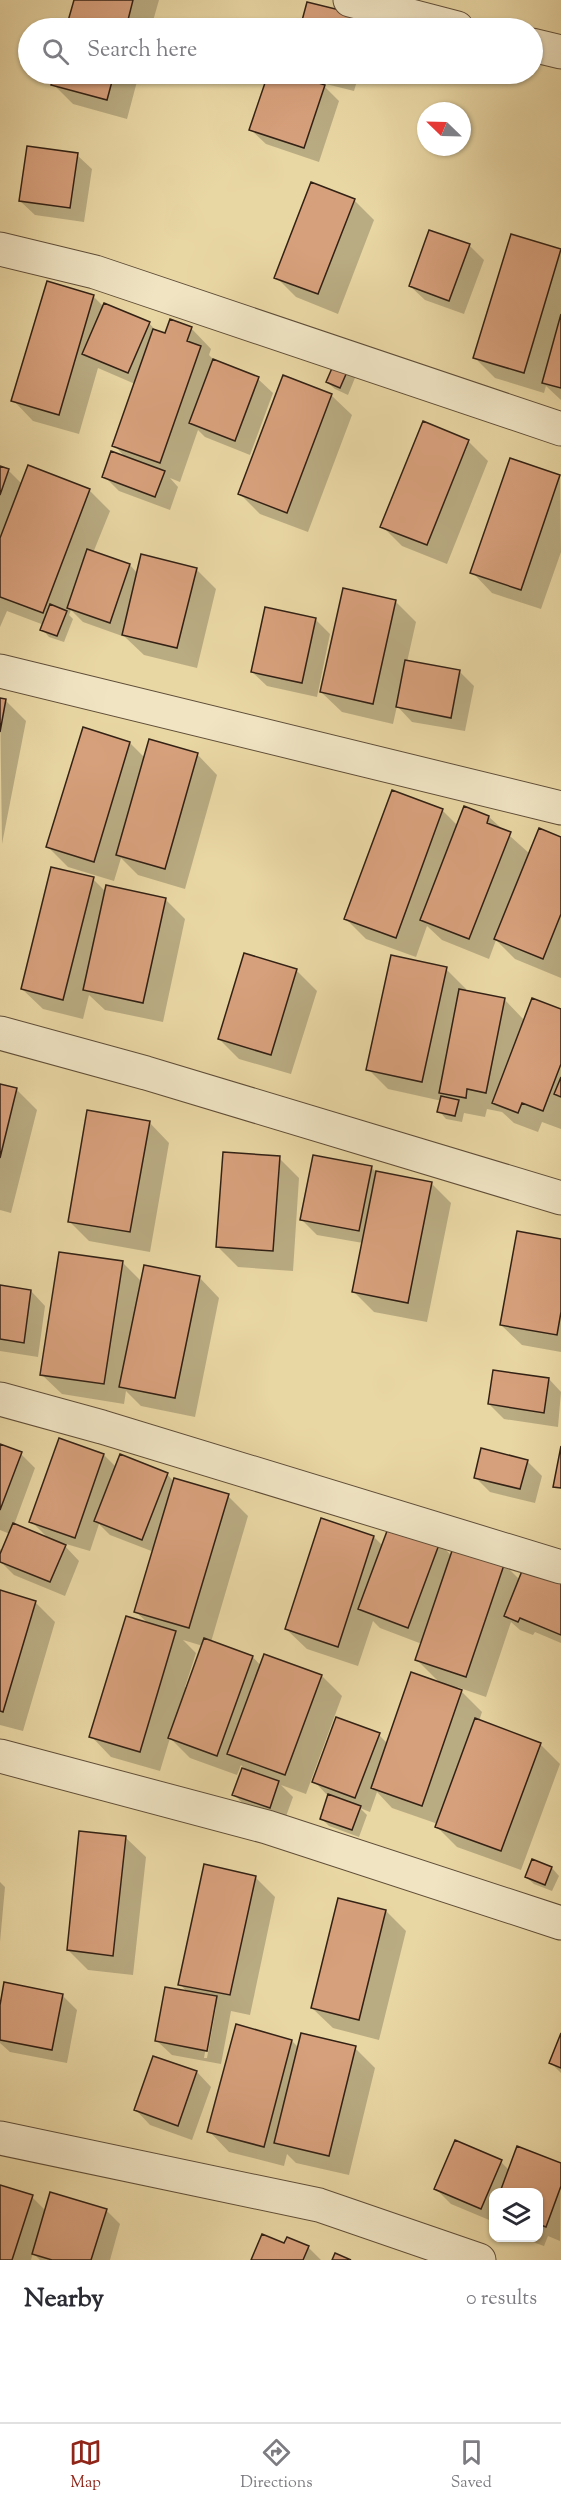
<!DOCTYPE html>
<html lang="en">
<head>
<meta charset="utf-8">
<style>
	:root { --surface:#fff; --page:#f7f7f7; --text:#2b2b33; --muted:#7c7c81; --line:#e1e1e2; --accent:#8f2418 }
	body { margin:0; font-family:"Sorts Mill Goudy",serif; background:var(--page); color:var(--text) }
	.controls { position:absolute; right:18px; bottom:18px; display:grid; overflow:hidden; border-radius:12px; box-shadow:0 2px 4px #0004 }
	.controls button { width:54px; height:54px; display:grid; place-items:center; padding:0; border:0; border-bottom:2px solid var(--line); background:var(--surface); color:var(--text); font:30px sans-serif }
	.compass { position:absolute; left:417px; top:102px; width:54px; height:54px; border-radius:50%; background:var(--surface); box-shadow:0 2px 4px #0004; rotate:293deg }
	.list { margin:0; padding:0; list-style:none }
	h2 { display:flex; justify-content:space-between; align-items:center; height:78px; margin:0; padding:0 24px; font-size:26px }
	h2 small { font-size:20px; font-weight:400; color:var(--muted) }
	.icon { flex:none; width:33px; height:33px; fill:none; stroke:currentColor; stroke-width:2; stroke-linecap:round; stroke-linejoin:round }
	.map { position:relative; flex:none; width:561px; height:2260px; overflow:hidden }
	.search { position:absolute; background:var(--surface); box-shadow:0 2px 4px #0004; left:18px; right:18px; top:18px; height:66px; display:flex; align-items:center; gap:15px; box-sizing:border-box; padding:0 21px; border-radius:33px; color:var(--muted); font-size:22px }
	.sheet { height:162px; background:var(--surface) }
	nav { display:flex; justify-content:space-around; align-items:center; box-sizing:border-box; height:84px; border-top:2px solid var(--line); background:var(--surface); font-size:16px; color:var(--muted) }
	nav a { display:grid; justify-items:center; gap:3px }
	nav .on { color:var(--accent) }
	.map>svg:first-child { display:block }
	.shadow { fill:#0003; fill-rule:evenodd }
	.building { fill:#d7a07c; stroke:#332114; stroke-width:1.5 }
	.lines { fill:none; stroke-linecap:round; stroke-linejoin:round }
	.street-casing { stroke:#604e38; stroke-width:35 }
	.street { stroke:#f0e4c3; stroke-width:33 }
</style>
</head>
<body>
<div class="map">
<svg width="561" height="2260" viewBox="0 0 561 2260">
	<rect width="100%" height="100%" fill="#e8d6a3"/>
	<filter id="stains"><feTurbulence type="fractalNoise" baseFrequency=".00333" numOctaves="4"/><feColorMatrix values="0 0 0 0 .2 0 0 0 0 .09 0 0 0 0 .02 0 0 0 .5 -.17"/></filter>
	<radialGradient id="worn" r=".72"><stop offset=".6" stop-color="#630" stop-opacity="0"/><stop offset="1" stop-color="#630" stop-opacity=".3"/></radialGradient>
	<path class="shadow" d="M76,0H159L151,28H68Z
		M308,4L355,15L368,28H302Z
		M56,74H139L127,119L73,104L53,84Z
		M269,74H285L310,82L302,74H359L354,91L318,82L317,84L324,86L339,101L319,162L266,144L251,130Z
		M77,155L92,169L84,222L35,215L20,201Z
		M354,200L374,220L338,314L296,297L276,277Z
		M512,236L561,251V400L546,386L544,393L495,378L475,358Z
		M469,245L484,260L464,314L425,300L410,286Z
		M93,296L104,307L149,323L157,332L166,335L191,328L211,349L209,355L216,362L258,379L273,393L250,455L205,437L198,430L180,482L170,478L178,487L170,510L119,491L104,476L127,459L114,445L135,384L98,368L79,434L33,421L13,400Z
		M337,361L357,373L348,395L335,389L327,382Z
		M331,395L352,415L308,532L260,514L240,494Z
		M468,441L488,461L447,564L402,546L382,526Z
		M0,467L8,470L22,484L89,490L110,511L93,553L130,565L138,574L196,569L216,589L197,668L144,655L125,637L83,622L71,610L69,615L73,619L64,642L49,637L42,629L44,625L7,611L0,627Z
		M560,476L561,552L541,609L492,593L472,572Z
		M345,590L396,602L416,622L407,662L459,671L474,686L465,731L412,722L397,706L393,724L342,712L321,692Z
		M316,620L330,634L317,697L267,686L252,672Z
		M0,699L5,700L26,721L2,844Z
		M130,743L145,758L197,754L217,775L185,889L138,875L121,858L114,881L68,867L48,847Z
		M442,810L458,826L489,817L530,854L561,838V978L515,959L496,940L489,959L442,940L427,926L416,957L366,939L346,919Z
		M93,879L106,892L165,899L185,919L163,1022L105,1010L89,995L83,1019L43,1009L22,989Z
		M245,955L297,971L317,991L291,1074L239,1059L219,1039Z
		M446,969L466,989V992L504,999L525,1021L561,1011V1129L542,1122L538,1132L514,1123L502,1112L487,1109L485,1117L464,1113L462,1122L446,1119L439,1111L442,1101L388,1089L368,1069Z
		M0,1085L17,1090L37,1110L11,1213L0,1210Z
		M149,1122L169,1143L150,1252L89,1241L69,1221Z
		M279,1158L299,1178L293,1271L238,1267L218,1247Z
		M371,1167L376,1172L431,1183L451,1203L427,1322L374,1312L353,1291L363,1243L317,1235L302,1220Z
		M561,1241V1352L522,1345L501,1325Z
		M123,1263L142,1282L199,1277L219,1298L195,1417L141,1406L126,1391L124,1404L62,1394L41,1374Z
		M0,1287L31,1291L45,1306L38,1357L0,1351Z
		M549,1379L561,1392L558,1427L504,1419L489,1404Z
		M0,1446L21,1454L35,1468L14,1525L65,1546L79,1561L65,1596L14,1575L0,1561V1549L3,1551L10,1534L0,1530Z
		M104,1455L116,1467L167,1474L174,1482L228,1496L248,1516L211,1642L253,1657L261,1666L322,1676L342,1696L306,1794L281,1785L293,1797L284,1822L249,1809L234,1795L244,1768L241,1765L237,1775L190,1758L170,1738L160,1771L111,1757L91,1736L149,1624L136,1612L154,1552L110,1535L99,1524L90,1551L49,1539L31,1521ZM183,1640L203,1646L188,1688L185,1687L196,1653Z
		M527,1461L542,1476L535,1503L490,1492L475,1477Z
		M374,1537L383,1546L439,1543L452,1556L504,1564L520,1580L561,1583V1643L535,1632L533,1635L520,1630L511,1622L486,1697L457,1687L482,1712L479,1721L540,1744L560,1764L521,1870L457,1847L436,1826L438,1824L392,1808L377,1792L370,1812L360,1808L367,1815L359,1837L329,1826L321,1818L329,1797L314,1781L379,1735L388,1744L441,1684L417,1660L422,1644L380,1628L373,1621L358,1666L307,1649L286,1629Z
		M0,1592L35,1602L55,1622L23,1731L0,1725Z
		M125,1837L146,1857L133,1975L88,1970L68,1950Z
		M533,1861L552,1868L559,1876L552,1891L534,1884L526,1877Z
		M255,1877L275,1897L250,2015L231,2011L221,2064L172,2055L157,2041L188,1993L180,1984ZM213,2007H216L207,2058H204Z
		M0,1882L5,1887L0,1942Z
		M386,1911L406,1931L379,2040L333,2028L312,2008Z
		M62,1995L77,2010L67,2063L10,2052L0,2043V2012Z
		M561,2037V2073L550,2062Z
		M292,2041L299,2048H355L375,2068L349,2175L296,2163L287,2154L284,2166L229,2152L209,2131Z
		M154,2058L197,2072L211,2087L192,2140L150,2125L136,2110Z
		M501,2162L509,2170L561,2164L560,2241L548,2236L544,2246L521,2238H538V2192H494V2222L451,2204L436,2189Z
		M0,2187L32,2197L46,2211L106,2210L120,2224L110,2260H40L33,2253L31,2260H0Z
		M288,2239L308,2247L321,2260H252L285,2245Z"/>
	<path class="building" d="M74,0H133L126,28H66Z
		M307,2L356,14L352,28H300Z
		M54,74H114L107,100L51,85Z
		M268,74H290L325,85L304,148L249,130Z
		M27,146L78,153L70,208L19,201Z
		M311,182L355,199L318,294L274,278Z
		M429,230L470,244L449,301L409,286Z
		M511,234L561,249L524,373L473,358Z
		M47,281L94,295L59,415L11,401Z
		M104,303L150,322L128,373L82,354Z
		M561,314V388L542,383Z
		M170,319L192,327L187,341L201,346L160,463L112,446L153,329L165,333Z
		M213,359L259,377L235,441L189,423Z
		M336,359L350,365L340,388L326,382Z
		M283,375L332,394L287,513L238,494Z
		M423,421L469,440L427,545L380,527Z
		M111,451L165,471L155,497L102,477Z
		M510,458L560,475L521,590L470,573Z
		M28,465L90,489L43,613L0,597V538Z
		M0,466L9,469L0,495Z
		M87,549L130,564L110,623L67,608Z
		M141,554L197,568L177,648L122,635Z
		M343,588L396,600L373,704L320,692Z
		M50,604L67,611L57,636L40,630Z
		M265,607L316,618L302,683L251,672Z
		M405,660L460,670L451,718L396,707Z
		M0,698L6,699L0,732Z
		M83,727L130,742L94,862L46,847Z
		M149,739L198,753L165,869L116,855Z
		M392,790L443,809L396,938L344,919Z
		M464,806L489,816L487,823L511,832L469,939L420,920Z
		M539,828L561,837V914L543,959L494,939Z
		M51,867L94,877L63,1000L21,989Z
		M106,885L166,898L143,1003L83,990Z
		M244,953L297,969L271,1055L218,1039Z
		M391,955L447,967L422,1082L366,1070Z
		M459,989L505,998L486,1093L467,1089L466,1098L439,1093Z
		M532,998L561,1009V1064L543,1111L522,1103L518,1113L492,1103Z
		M561,1077V1097L554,1094Z
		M0,1084L17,1088L0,1158Z
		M441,1096L459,1100L455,1116L437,1112Z
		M87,1110L150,1121L130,1232L68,1222Z
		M223,1152L280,1156L273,1251L216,1247Z
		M313,1155L372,1166L359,1231L300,1220Z
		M376,1171L432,1182L408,1303L352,1292Z
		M517,1231L561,1239V1312L557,1335L500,1325Z
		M59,1252L123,1261L104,1384L40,1375Z
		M144,1265L200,1276L175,1398L119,1387Z
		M0,1285L31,1290L24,1343L0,1339Z
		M493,1370L549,1378L544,1413L488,1404Z
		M59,1438L104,1454L75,1538L29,1522Z
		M0,1444L22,1452L0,1510Z
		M561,1446V1488L553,1487Z
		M481,1448L528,1460L520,1489L474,1478Z
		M120,1454L168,1473L142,1540L94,1521Z
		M174,1478L229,1494L189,1628L134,1612Z
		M321,1518L374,1536L338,1647L285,1629Z
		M13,1523L66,1545L50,1582L0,1562V1554Z
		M390,1523L440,1542L408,1628L358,1609Z
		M454,1545L505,1562L466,1677L415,1660Z
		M524,1566L561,1581V1635L520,1618L518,1622L504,1616Z
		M0,1590L36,1601L3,1712L0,1711Z
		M126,1616L176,1631L140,1752L89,1737Z
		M204,1638L253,1656L217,1756L168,1738Z
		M264,1654L322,1675L285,1775L227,1754Z
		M411,1672L462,1690L422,1806L371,1788Z
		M336,1717L380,1733L355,1798L312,1782Z
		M475,1718L541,1743L501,1851L435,1827Z
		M242,1768L279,1781L270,1808L232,1795Z
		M328,1794L361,1806L352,1830L320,1819Z
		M79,1831L126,1836L113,1956L67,1950Z
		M532,1859L552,1867L545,1885L525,1877Z
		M204,1864L256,1876L230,1995L178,1985Z
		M338,1898L386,1910L359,2020L311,2008Z
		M4,1982L63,1994L52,2050L0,2040V2005Z
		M165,1987L217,1996L207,2051L155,2041Z
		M236,2024L292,2040L264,2147L207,2132Z
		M301,2033L356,2046L329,2156L274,2143Z
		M561,2033V2068L549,2063Z
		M153,2056L197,2071L178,2126L134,2110Z
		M455,2140L502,2160L481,2209L434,2189Z
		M517,2146L561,2163V2186L546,2227L538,2224V2192H500Z
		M0,2185L33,2195L12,2260H0Z
		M50,2192L107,2209L91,2260H52L32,2254Z
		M262,2234L284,2243L287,2237L309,2246L303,2260H251Z
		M335,2253L351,2260H332Z"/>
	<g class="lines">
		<defs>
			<path id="street" d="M350,0L457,28
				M532,45L561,52
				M0,249L95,272L561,429
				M0,671L561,808
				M0,1033L146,1073L561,1198
				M0,1399L102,1427L561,1567
				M0,1756L267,1827L561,1923
				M0,2138L319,2205L479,2260"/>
		</defs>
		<use href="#street" class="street-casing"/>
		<use href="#street" class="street"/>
	</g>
	<rect width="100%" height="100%" filter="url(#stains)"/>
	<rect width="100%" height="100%" fill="url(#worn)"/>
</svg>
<div class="controls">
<button><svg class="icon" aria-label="layers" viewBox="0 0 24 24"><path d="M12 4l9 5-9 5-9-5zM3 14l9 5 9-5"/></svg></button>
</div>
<svg class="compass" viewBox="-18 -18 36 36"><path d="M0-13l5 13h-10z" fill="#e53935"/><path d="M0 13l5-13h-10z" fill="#7c7c81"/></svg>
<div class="search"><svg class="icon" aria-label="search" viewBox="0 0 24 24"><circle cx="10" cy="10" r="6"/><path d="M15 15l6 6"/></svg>Search here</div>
</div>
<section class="sheet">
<h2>Nearby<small>0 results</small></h2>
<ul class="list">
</ul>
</section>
<nav>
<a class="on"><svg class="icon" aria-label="map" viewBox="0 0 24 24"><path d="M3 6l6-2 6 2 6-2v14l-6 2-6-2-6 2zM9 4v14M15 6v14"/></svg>Map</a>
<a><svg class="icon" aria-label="directions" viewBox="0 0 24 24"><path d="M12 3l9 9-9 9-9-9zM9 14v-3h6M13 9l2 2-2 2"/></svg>Directions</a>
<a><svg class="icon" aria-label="saved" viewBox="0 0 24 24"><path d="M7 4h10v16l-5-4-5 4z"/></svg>Saved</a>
</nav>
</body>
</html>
